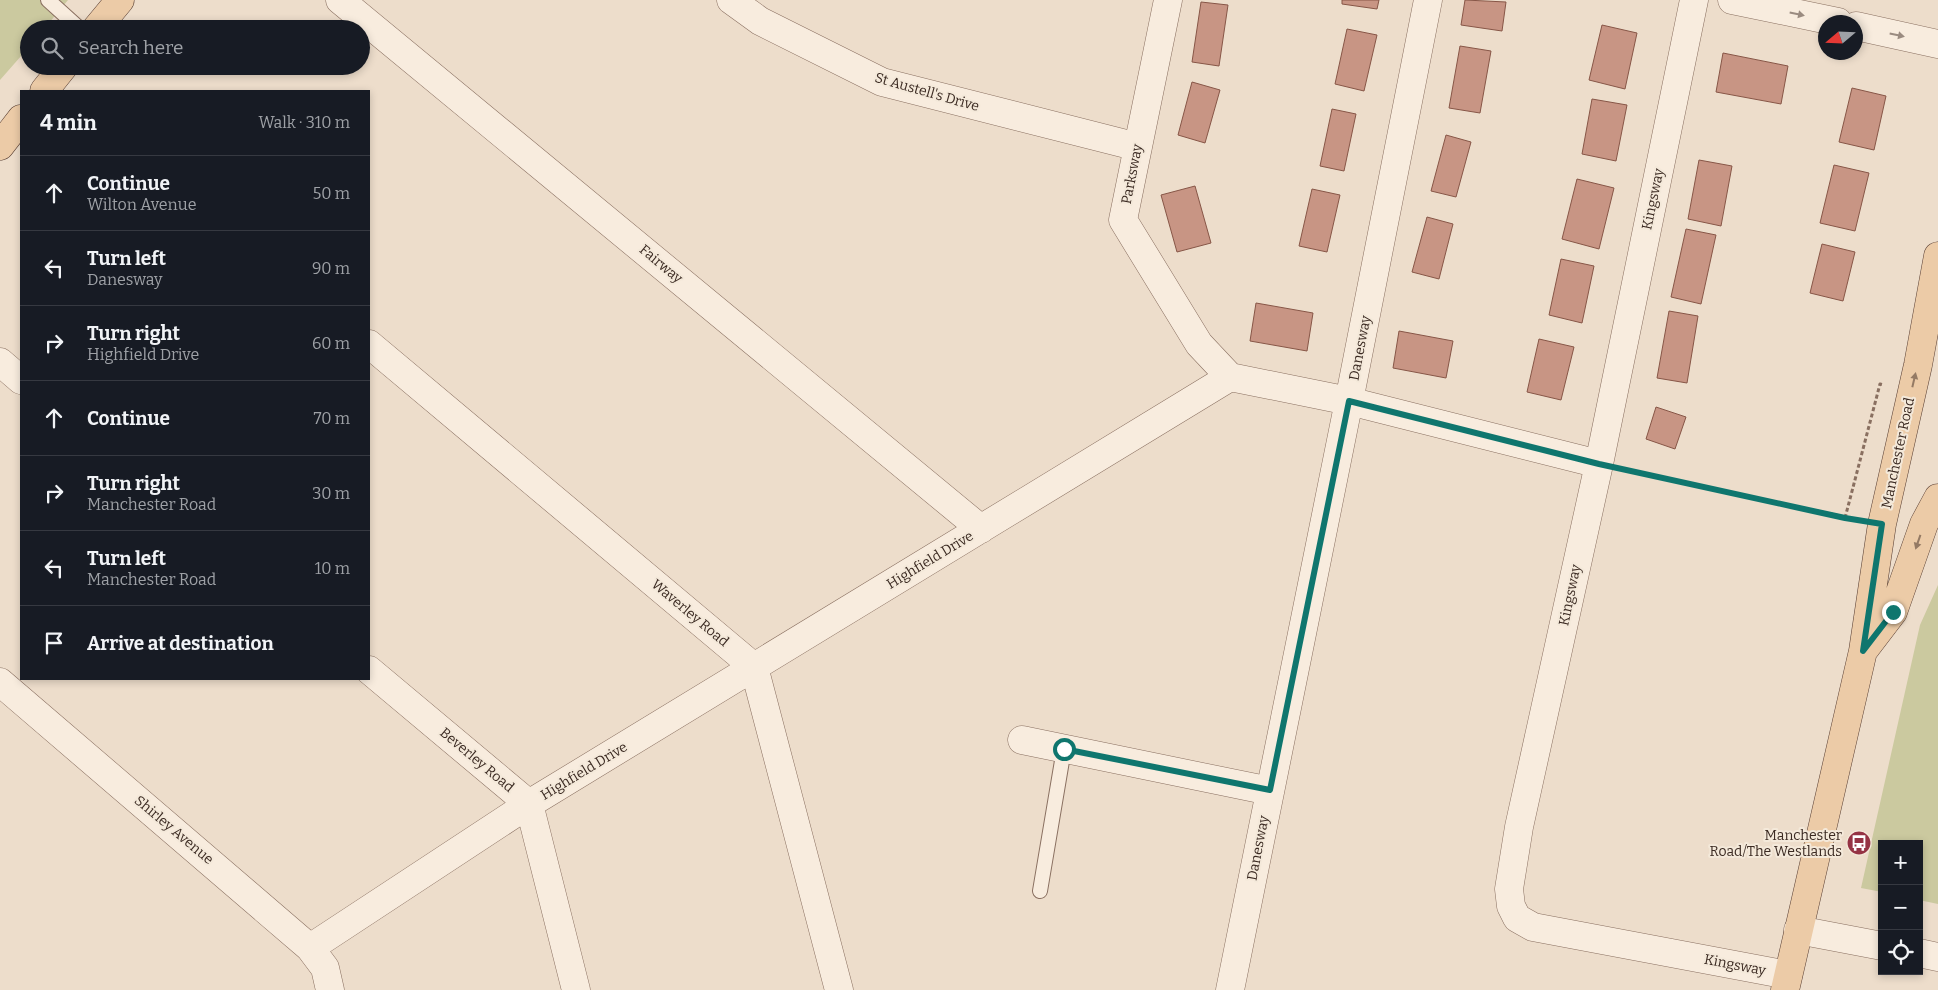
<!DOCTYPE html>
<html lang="en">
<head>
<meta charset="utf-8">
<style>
	:root { --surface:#171b24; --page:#242831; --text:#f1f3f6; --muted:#9ea1a6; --line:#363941 }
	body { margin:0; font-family:Bitter,serif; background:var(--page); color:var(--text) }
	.controls { position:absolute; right:15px; bottom:15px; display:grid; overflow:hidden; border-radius:0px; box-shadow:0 2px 8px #0003 }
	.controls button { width:45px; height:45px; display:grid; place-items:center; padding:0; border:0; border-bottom:1px solid var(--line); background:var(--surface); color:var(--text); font:25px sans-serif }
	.compass { position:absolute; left:1818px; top:15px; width:45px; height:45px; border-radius:50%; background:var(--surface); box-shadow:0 2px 8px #0003; rotate:251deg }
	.stop { position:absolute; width:15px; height:15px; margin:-11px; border:4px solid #0f766e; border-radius:50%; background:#fff }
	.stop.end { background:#0f766e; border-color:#fff; box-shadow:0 1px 5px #0008 }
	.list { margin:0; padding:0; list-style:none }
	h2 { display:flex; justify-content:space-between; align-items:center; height:65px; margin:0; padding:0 20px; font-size:21px }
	h2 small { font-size:16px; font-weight:400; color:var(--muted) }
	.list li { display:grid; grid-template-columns:32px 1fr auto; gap:15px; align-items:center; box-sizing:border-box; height:75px; padding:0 20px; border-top:1px solid var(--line) }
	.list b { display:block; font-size:19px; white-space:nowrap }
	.list p { margin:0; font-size:16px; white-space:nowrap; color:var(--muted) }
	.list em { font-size:16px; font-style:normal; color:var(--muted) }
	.icon { flex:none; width:28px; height:28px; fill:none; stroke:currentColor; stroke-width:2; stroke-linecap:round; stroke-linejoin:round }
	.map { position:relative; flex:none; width:1938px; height:990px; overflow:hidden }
	.search { position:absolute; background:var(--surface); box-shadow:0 2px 8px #0003; left:20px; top:20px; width:350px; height:55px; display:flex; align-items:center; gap:12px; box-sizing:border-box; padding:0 18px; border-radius:28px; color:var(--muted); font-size:19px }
	.panel { position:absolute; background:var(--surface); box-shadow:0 2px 8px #0003; left:20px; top:90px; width:350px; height:590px; border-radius:0px }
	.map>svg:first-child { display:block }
	.green { fill:#cbc99f }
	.building { fill:#c89584; stroke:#875647 }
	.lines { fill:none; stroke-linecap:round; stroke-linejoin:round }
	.lane-casing { stroke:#896f60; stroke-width:16 }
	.street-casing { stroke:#896f60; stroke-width:29 }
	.primary-casing { stroke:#583e33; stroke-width:29 }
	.path { stroke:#896f60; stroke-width:3; stroke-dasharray:4 2.5; stroke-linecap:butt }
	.lane { stroke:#f8ecde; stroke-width:14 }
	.street { stroke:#f8ecde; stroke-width:28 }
	.primary { stroke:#eccba7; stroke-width:28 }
	.oneway { fill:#9a8b80 }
	.oneway2 { fill:#947a64 }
	.route { stroke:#0f766e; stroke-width:6 }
	.labels { text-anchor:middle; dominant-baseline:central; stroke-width:4; stroke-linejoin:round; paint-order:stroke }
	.street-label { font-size:14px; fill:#3b2a22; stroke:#f4e9da }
	.poi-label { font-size:14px; fill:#3b2a22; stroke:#f4e9da; text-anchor:end }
</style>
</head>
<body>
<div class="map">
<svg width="1938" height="990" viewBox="0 0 1938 990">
	<rect width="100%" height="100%" fill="#edddcb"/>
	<path class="green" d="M0,0H68L44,29H29V47L0,80Z
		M1938,585V904L1919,900V844H1882V892L1861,888L1920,625Z"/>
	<path class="building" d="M1342,0H1379L1377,9L1342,4Z
		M1465,0L1506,2L1502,31L1461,25Z
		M1201,2L1228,5L1219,66L1192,62Z
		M1602,25L1637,33L1625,89L1589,80Z
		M1347,29L1377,35L1364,91L1335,84Z
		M1460,46L1491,51L1480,113L1449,108Z
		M1723,53L1788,66L1781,104L1716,92Z
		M1192,82L1220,90L1205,143L1178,135Z
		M1852,88L1886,96L1874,150L1839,142Z
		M1592,99L1627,105L1616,161L1582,154Z
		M1332,109L1356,114L1344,171L1320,166Z
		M1446,135L1471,142L1456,197L1431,191Z
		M1699,160L1732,166L1721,226L1688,219Z
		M1834,165L1869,173L1855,231L1820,223Z
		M1577,179L1614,188L1599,249L1562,239Z
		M1195,186L1211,243L1177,252L1161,195Z
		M1312,189L1340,195L1327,252L1299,246Z
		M1427,217L1453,224L1439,279L1412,272Z
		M1686,229L1716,235L1701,304L1671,297Z
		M1822,244L1855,252L1843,301L1810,293Z
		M1561,259L1594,266L1582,323L1549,315Z
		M1256,303L1313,313L1307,351L1250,341Z
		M1669,311L1698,316L1687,383L1657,378Z
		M1399,331L1453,341L1446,378L1393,368Z
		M1539,339L1574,347L1561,400L1527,392Z
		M1656,407L1686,417L1675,449L1646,439Z"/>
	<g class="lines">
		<defs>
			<path id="lane" d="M48,0L80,29
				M1040,891L1064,749"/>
			<path id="street" d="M340,0L981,529
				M731,0L760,21L882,82L1138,147
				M1168,0L1123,220L1199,344L1230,377
				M1694,0L1599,464L1519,827L1509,889L1511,906L1517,918L1533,927L1788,975
				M1732,0L1838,22
				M1856,26L1938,44
				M369,344L754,667L839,990
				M0,362L21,380
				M369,670L529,804L576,990
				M0,682L310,948L325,968L330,990
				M1022,740L1270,791
				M1798,930L1882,946
				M310,948L529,804L1230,377L1349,401L1599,464
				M1919,953L1938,957
				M1230,990L1349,401L1428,0"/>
			<path id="primary" d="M96,29L120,0
				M44,91L64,66
				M0,146L21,119
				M1864,650L1893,612L1924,524L1938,498
				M1785,990L1863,651L1882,524L1918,365L1938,256"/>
		</defs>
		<use href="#lane" class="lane-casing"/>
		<use href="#street" class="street-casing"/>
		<use href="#primary" class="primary-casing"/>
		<path class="path" d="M1626,470L1854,519
			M1845,518L1880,384L1884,385"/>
		<use href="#lane" class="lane"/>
		<use href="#street" class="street"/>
		<use href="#primary" class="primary"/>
	</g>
	<defs><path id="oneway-solid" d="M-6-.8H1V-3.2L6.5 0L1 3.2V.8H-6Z" transform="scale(1.25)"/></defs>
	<g class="oneway">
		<use href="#oneway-solid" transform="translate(1797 14) rotate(12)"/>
		<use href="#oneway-solid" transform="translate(1897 35) rotate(12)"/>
	</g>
	<g class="oneway2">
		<use href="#oneway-solid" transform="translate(1914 380) rotate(-77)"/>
		<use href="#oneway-solid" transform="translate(1918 542) rotate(109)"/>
	</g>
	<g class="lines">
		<path class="route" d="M1064,749L1270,790L1349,401L1599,464L1845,518L1882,524L1863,651L1893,612"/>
	</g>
	<defs>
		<symbol id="bus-disc" viewBox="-11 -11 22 22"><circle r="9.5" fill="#953344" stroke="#f4e9da"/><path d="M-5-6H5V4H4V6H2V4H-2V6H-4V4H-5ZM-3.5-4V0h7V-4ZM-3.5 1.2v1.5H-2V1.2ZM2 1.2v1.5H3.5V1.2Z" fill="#fff"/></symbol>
	</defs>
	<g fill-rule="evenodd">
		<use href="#bus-disc" x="1845" y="829" width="28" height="28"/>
	</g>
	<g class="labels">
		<g class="street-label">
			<text transform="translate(927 92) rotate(16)">St Austell's Drive</text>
			<text transform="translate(1132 174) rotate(-79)">Parksway</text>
			<text transform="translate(1653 199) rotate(-78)">Kingsway</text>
			<text transform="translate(661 264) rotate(40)">Fairway</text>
			<text transform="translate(1360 348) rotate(-79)">Danesway</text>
			<text transform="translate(1898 453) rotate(-78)">Manchester Road</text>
			<text transform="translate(930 560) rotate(-31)">Highfield Drive</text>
			<text transform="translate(1570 595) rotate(-78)">Kingsway</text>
			<text transform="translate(690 613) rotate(40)">Waverley Road</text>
			<text transform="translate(477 760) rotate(40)">Beverley Road</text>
			<text transform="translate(584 771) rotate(-31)">Highfield Drive</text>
			<text transform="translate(174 830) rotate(40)">Shirley Avenue</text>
			<text transform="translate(1258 848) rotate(-79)">Danesway</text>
			<text transform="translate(1735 965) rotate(11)">Kingsway</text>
		</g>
		<g class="poi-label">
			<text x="1842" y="835">Manchester<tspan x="1842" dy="16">Road/The Westlands</tspan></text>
		</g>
	</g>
</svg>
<div class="controls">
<button>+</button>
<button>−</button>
<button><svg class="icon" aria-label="locate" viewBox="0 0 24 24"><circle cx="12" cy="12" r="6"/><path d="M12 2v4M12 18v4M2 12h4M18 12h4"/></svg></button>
</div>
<svg class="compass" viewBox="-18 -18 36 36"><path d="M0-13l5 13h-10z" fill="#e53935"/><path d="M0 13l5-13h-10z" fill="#9ea1a6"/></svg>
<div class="stop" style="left:1064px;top:749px"></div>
<div class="stop end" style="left:1893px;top:612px"></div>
<div class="search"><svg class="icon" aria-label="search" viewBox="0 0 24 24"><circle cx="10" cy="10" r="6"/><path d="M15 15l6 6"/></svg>Search here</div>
<section class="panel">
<h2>4 min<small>Walk · 310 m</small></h2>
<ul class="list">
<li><svg class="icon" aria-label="ahead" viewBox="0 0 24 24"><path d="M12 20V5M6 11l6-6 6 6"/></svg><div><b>Continue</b><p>Wilton Avenue</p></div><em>50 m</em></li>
<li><svg class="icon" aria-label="left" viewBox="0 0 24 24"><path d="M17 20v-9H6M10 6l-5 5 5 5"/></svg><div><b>Turn left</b><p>Danesway</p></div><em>90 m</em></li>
<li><svg class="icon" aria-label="right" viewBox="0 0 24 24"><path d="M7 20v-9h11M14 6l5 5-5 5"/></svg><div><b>Turn right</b><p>Highfield Drive</p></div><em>60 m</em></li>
<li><svg class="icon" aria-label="ahead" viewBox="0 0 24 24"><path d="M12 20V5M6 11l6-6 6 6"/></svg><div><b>Continue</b></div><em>70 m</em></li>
<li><svg class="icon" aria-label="right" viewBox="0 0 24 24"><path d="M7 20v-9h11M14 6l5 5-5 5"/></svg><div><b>Turn right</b><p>Manchester Road</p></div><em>30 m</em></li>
<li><svg class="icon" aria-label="left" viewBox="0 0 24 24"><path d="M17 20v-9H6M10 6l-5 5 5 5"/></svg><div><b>Turn left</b><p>Manchester Road</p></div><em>10 m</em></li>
<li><svg class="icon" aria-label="arrive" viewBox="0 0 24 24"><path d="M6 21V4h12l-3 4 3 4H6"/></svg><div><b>Arrive at destination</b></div></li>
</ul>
</section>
</div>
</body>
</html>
